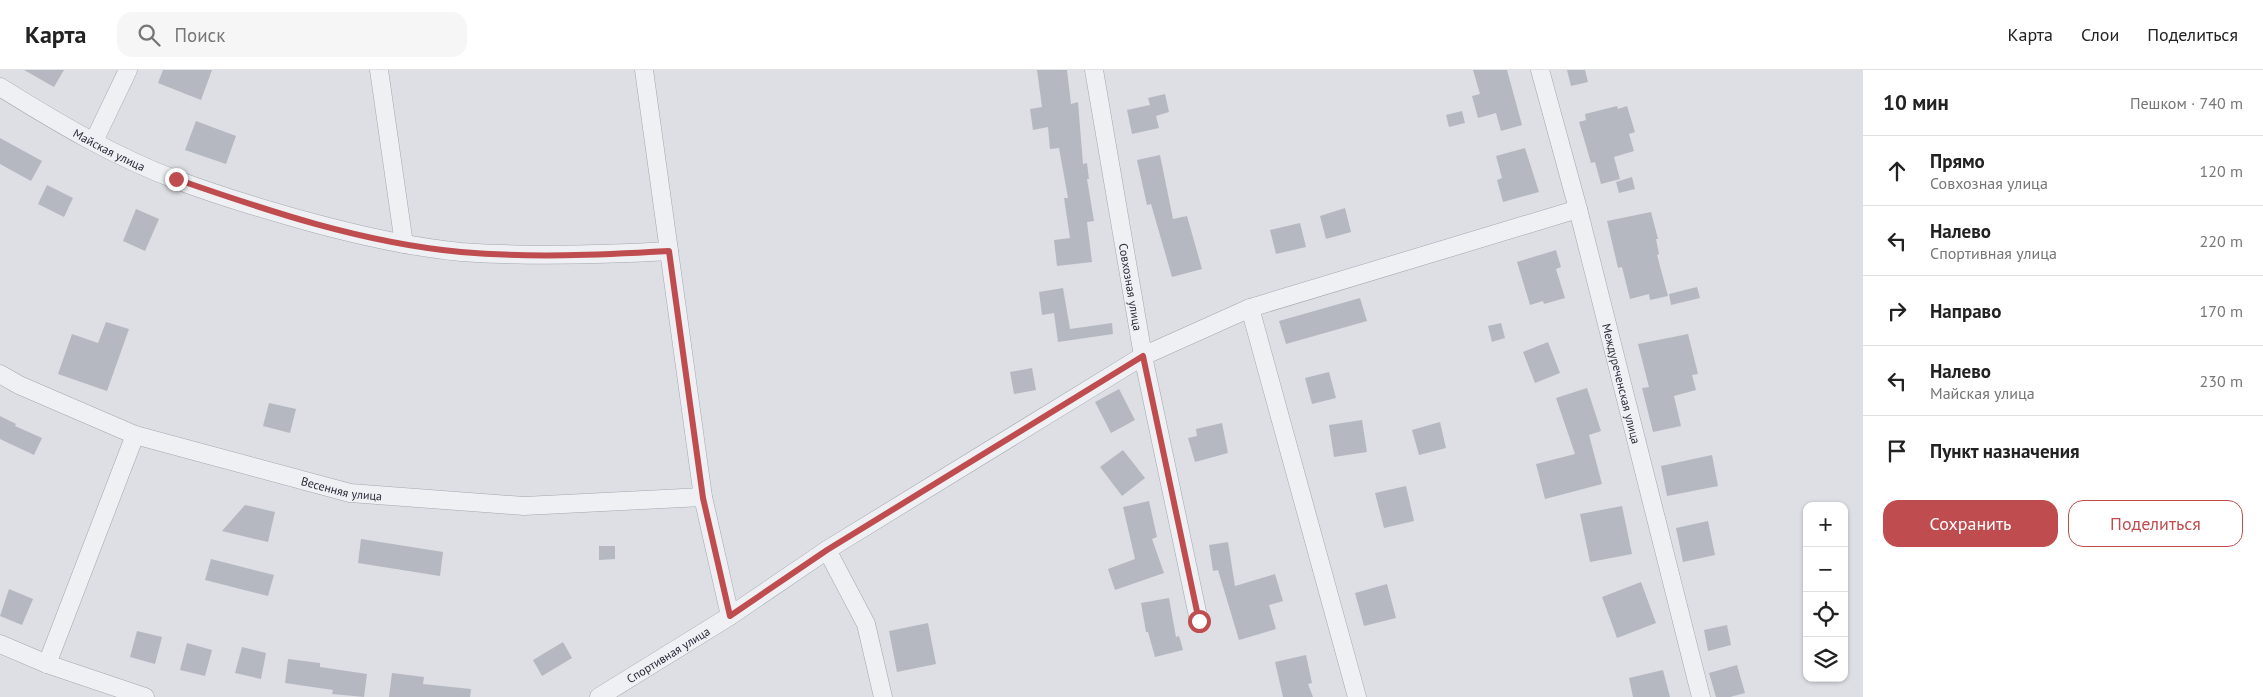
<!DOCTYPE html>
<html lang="ru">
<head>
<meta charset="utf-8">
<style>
	:root { --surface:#fff; --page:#f6f6f6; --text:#222; --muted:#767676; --line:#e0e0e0; --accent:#bf4d4f }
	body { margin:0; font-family:"PT Sans",sans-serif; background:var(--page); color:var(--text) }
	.controls { position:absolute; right:15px; bottom:15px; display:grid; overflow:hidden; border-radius:10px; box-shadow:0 1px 4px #0004 }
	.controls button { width:45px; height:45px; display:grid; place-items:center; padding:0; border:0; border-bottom:1px solid var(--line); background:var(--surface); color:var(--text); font:25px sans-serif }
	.stop { position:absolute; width:15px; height:15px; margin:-11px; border:4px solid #bf4d4f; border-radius:50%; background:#fff }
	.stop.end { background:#bf4d4f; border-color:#fff; box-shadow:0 1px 5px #0008 }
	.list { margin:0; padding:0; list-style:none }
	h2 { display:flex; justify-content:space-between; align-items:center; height:65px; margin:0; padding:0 20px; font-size:21px }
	h2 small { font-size:16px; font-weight:400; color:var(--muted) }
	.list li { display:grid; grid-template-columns:32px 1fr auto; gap:15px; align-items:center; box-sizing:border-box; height:70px; padding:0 20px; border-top:1px solid var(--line) }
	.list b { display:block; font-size:19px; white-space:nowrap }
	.list p { margin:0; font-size:16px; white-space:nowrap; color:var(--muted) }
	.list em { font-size:16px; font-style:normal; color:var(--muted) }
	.actions { display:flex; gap:10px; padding:15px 20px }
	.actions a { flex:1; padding:11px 0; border:1px solid var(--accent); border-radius:15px; text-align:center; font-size:18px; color:var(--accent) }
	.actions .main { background:var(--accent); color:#fff }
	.icon { flex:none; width:28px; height:28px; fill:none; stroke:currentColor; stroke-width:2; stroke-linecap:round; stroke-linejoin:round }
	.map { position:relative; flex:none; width:1863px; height:627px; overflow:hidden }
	header { display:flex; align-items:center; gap:30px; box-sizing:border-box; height:70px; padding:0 25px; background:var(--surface); border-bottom:1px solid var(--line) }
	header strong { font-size:24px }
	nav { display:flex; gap:28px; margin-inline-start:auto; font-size:18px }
	.search { width:350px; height:45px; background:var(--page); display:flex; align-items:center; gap:12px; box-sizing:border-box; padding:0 18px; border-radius:15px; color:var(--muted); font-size:19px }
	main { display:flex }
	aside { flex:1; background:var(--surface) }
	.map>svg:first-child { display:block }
	.building { fill:#b5b8c1 }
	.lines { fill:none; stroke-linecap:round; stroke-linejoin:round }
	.street-casing { stroke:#a3a6ae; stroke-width:19 }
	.street { stroke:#eff0f4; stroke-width:18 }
	.route { stroke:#bf4d4f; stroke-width:6 }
	.labels { text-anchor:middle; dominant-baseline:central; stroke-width:4; stroke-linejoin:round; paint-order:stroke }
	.street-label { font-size:12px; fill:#282c3a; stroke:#eceef3 }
</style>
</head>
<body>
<header>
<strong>Карта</strong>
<div class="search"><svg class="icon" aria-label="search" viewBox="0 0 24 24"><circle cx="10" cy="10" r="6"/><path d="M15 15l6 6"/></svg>Поиск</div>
<nav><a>Карта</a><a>Слои</a><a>Поделиться</a></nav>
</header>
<main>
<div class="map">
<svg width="1863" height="627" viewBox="0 0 1863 627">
	<rect width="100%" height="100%" fill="#dddfe5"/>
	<path class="building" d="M24,0H64L54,17Z
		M163,0H212L201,30L158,13Z
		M1037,0H1067L1071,34L1078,32L1083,94L1087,93L1089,109H1087L1094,151L1087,152L1092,192L1057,196L1054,170L1070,168L1064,128H1068L1059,78L1050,79L1048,57L1033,60L1030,39L1042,37Z
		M1473,0H1507L1522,55L1501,61L1496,43L1478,48L1472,26L1480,24Z
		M1567,0H1585L1588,12L1571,16Z
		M1165,24L1169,42L1156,46L1159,58L1132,64L1127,40L1150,35L1148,28Z
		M1617,36L1618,39L1627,36L1635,62L1629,64L1634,81L1614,87L1620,109L1601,114L1595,92L1591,93L1579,52L1586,50L1585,44Z
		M1462,41L1465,53L1449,57L1446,45Z
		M196,51L236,66L226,94L185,80Z
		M0,68L42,91L31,111L0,94Z
		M1525,78L1539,122L1503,132L1497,110L1502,108L1496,86Z
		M1160,85L1173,149L1187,146L1202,199L1172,207L1151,134L1147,135L1137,90Z
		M1632,107L1635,119L1619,123L1616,112Z
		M47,115L73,128L64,147L38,134Z
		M1345,138L1351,162L1326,169L1320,146Z
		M136,139L159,149L145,181L123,171Z
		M1651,142L1658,169H1656L1659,184L1657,185L1668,226L1650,230L1649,224L1630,229L1622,197L1618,198L1607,151Z
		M1300,153L1306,177L1276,184L1270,160Z
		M1556,180L1561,197L1556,199L1565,228L1544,234L1543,231L1530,235L1517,192Z
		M1697,217L1700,228L1671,235L1669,224Z
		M1063,218L1070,259L1112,253L1113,264L1058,272L1054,243L1042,245L1039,222Z
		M1360,228L1367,251L1286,274L1279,251Z
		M106,252L129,259L107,321L58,304L72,264L98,273Z
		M1501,253L1505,268L1492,272L1488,256Z
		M1688,264L1698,304L1692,305L1696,320L1674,326L1681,356L1653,362L1642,318L1649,317L1638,274Z
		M1548,272L1560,303L1535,313L1523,282Z
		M1032,298L1036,320L1014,324L1010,302Z
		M1329,302L1336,328L1312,334L1305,308Z
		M1587,318L1601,361L1589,365L1602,414L1545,429L1536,394L1575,384L1556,328Z
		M1119,319L1135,350L1111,363L1095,332Z
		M269,333L296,339L290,363L263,356Z
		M0,346L16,354L15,356L42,368L34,385L0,369Z
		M1362,350L1367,382L1334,387L1329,355Z
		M1440,352L1446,378L1419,385L1412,360Z
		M1222,353L1228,383L1195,392L1188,368L1197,366L1196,359Z
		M1123,380L1145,408L1122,426L1100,397Z
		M1712,385L1718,416L1667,426L1661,396Z
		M1406,416L1414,451L1384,458L1375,423Z
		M1149,431L1157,467L1152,469L1164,503L1115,520L1108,499L1135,489L1123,437Z
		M245,435L275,442L268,472L222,461Z
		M1622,436L1632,484L1590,492L1580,444Z
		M1708,451L1715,485L1683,492L1676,458Z
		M361,469L443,482L440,506L358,493Z
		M1228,472L1235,516L1275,504L1283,531L1269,535L1276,559L1239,570L1218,500L1213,501L1209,475Z
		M599,476H615V489L599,490Z
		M211,489L274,505L268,526L205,510Z
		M1641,512L1656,553L1617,568L1602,527Z
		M1387,514L1396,548L1364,556L1355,523Z
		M9,519L33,529L22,555L0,546Z
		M1169,528L1176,567L1179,566L1183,580L1155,587L1148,562H1146L1141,533Z
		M928,553L936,594L897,602L889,561Z
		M1727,555L1731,575L1708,581L1704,560Z
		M137,561L162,567L155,594L130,587Z
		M563,572L572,588L542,606L533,590Z
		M187,573L212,580L205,606L180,600Z
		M242,577L266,583L261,609L235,603Z
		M1306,585L1312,613L1308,614L1313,627H1283L1275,592Z
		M288,589L320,593V597L367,604L364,627L332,624L333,620L285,613Z
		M1737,595L1745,623L1730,627H1716L1709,603Z
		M1663,600L1670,627H1633L1629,608Z
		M392,603L424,607L423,614L471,619L470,627H389Z"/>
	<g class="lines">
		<defs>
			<g id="street">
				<path d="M379,0L404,174"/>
				<path d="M644,0L703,427L730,546"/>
				<path id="s1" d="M1094,0L1143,286L1199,551"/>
				<path id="s2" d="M1540,0L1578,139L1701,627"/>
				<path id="s3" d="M0,17C56,52 115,87 177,110C219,126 263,139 306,151C357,165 409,177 461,182C531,187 599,185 669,181"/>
				<path d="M94,71L128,0"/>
				<path d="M1250,238L1357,627"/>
				<path id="s4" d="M0,304L19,315L135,365L350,423L524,436L703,427"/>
				<path d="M827,480L866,554L883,627"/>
				<path d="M0,574L47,594L145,627"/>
				<path d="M47,594L135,365"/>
				<path id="s5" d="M599,627L730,546L827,480L1143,286L1250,238L1578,139"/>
			</g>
		</defs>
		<use href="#street" class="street-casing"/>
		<use href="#street" class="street"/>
	</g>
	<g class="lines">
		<path class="route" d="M176,109C268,141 363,173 461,182C531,188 599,185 669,181L703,428L730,546L827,480L1143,286L1199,551"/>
	</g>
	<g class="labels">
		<g class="street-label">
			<text stroke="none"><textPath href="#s3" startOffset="126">Майская улица</textPath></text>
			<text stroke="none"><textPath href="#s1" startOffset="220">Совхозная улица</textPath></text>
			<text stroke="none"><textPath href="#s2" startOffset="324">Междуреченская улица</textPath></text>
			<text stroke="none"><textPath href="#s4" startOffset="362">Весенняя улица</textPath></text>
			<text stroke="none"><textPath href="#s5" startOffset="81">Спортивная улица</textPath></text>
		</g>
	</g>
</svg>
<div class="controls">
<button>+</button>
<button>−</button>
<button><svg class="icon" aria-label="locate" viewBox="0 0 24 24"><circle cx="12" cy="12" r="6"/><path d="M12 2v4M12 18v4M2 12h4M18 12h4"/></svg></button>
<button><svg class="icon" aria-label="layers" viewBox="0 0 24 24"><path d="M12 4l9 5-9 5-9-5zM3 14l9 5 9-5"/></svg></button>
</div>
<div class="stop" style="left:1199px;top:551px"></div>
<div class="stop end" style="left:176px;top:109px"></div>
</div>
<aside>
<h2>10 мин<small>Пешком · 740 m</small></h2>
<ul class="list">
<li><svg class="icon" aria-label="ahead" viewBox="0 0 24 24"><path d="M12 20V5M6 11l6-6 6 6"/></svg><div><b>Прямо</b><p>Совхозная улица</p></div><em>120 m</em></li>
<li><svg class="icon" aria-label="left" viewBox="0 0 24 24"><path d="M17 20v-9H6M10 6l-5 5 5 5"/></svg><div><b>Налево</b><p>Спортивная улица</p></div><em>220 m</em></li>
<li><svg class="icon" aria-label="right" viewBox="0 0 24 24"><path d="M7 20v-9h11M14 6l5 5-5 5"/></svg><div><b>Направо</b></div><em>170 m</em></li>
<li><svg class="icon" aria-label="left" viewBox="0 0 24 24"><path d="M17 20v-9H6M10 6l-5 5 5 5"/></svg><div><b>Налево</b><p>Майская улица</p></div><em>230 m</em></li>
<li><svg class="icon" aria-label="arrive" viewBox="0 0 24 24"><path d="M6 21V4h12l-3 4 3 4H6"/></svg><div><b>Пункт назначения</b></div></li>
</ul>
<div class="actions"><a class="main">Сохранить</a><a>Поделиться</a></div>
</aside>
</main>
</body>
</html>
